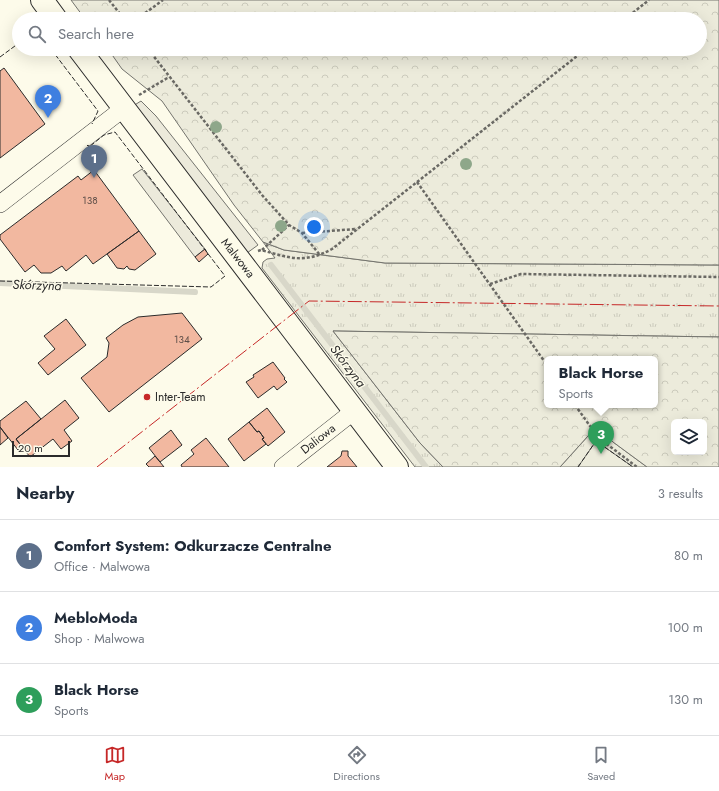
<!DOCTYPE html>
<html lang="en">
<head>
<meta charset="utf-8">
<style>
	:root { --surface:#fff; --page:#f2f2f3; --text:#1f2937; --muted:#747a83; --line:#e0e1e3; --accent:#c62828 }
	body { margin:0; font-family:Jost,sans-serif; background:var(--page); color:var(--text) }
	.controls { position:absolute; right:12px; bottom:12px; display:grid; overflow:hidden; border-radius:6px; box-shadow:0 4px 16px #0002 }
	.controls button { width:36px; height:36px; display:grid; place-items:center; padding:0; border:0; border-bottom:1px solid var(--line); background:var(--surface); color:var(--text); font:20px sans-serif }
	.scale { position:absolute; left:12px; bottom:10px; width:58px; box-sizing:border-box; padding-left:4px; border:2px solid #2b2b2b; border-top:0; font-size:11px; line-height:14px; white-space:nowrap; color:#2b2b2b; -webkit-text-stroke:3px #fdfbea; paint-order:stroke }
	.you { position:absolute; left:314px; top:227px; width:14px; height:14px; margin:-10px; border:3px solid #fff; border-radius:50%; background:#1a73e8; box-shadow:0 0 0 6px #1a73e833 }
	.badge { display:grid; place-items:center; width:26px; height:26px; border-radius:50%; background:var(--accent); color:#fff; font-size:13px; font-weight:700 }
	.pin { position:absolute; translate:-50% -33px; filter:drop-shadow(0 1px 2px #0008) }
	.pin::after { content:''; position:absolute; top:21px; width:14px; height:12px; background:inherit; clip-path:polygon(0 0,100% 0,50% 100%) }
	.popup { position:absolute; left:544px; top:356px; width:114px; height:52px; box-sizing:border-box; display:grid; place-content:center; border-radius:6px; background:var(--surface); filter:drop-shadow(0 1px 3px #0005); font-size:13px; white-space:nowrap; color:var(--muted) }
	.popup b { font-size:15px; color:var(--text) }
	.popup::after { content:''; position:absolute; left:50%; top:100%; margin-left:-8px; border:8px solid transparent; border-top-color:var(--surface) }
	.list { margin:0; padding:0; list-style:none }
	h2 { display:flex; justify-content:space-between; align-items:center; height:52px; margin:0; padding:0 16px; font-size:17px }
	h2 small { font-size:13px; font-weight:400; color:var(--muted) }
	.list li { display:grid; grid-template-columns:26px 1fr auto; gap:12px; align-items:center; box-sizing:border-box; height:72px; padding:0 16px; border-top:1px solid var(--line) }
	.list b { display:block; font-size:15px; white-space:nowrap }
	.list p { margin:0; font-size:13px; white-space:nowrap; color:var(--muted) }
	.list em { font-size:13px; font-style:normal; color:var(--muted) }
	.icon { flex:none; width:22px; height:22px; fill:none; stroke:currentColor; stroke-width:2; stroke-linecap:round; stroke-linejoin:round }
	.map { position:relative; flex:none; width:719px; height:467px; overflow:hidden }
	.search { position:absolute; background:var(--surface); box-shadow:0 4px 16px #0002; left:12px; right:12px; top:12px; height:44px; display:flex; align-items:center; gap:10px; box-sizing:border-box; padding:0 14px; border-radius:22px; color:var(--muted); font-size:15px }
	.sheet { height:268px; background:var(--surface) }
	nav { display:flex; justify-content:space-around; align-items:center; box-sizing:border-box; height:56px; border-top:1px solid var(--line); background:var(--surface); font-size:11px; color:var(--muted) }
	nav a { display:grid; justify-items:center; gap:2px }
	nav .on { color:var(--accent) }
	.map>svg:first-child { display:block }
	.grass { fill:url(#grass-tufts); stroke:#74746e }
	.forest { fill:url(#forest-crowns); stroke:#74746e; fill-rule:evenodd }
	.pitch { fill:#ecebdb; stroke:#74746e }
	.parking { fill:#eceadb; stroke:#74746e }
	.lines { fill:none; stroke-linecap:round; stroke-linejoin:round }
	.stream { stroke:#d8d7c9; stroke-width:6 }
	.building { fill:#f2b8a0; stroke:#2b2b2b }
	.street-casing { stroke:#2b2b2b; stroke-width:18 }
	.secondary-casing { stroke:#2b2b2b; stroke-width:24 }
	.path { stroke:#6a6964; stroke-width:2.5; stroke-dasharray:3 2; stroke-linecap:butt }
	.street { stroke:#fdfbea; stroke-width:17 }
	.secondary { stroke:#fdfbea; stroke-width:22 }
	.fence { stroke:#2b2b2b; stroke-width:1; stroke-dasharray:5 2; stroke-linecap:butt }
	.power { stroke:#c62828; stroke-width:1; stroke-dasharray:14 3 2 3; stroke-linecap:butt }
	.tree { fill:#8ea78a }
	.poi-dot { fill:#c62828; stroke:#fdfbea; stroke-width:1.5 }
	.labels { text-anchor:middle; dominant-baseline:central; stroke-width:3; stroke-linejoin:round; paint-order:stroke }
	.number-label { font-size:10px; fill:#5d4e48 }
	.street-label { font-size:12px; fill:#2b2b2b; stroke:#fdfbea }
	.poi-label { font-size:12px; fill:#2b2b2b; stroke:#fdfbea; text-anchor:start }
	.water-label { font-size:13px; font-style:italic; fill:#2b2b2b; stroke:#fdfbea }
</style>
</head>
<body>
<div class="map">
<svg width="719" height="467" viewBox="0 0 719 467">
	<defs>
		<pattern id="grass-tufts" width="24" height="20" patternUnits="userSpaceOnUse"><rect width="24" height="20" fill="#ecebdb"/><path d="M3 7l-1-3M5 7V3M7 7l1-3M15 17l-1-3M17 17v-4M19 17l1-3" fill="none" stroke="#cbcabc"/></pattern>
		<pattern id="forest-crowns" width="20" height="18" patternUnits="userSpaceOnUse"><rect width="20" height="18" fill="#ecebdb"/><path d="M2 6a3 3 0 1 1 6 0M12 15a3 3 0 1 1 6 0" fill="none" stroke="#cbcabc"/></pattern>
	</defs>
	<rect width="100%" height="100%" fill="#fdfbea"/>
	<path class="grass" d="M263,242L284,250L385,263L719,265V337L333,331L420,443L443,467H415L262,268L263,262L267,259L275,258Z
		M597,426L613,442L647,467H560Z"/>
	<path class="forest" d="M71,0H719V265L385,263L284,250L263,242L234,205L162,101L122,69L108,49H700V19H85Z
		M333,331L719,337V467H647L613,442L597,426L560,467H443L420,443ZM547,359H655V405H547ZM674,422H704V452H674Z"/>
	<path class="pitch" d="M596,441L633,467H578Z"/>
	<path class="parking" d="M141,101L156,116L258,245L247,253L133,106Z
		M142,169L205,249L195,257L133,175Z"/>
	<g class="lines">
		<path class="stream" d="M271,265L426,467
			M0,283L195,292"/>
	</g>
	<path class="building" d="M4,68L45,124L0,158V71Z
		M94,170L139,231L93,264L86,255L66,271L62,266L51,273H41L34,265L25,272L0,239V235L78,176L81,180Z
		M139,231L156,254L135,270L129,269L127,266L124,269L117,268L107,254Z
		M205,249L208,254L199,262L195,257Z
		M182,313L202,339L109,412L81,378L107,357L109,343L106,338L123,325L138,317Z
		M66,319L86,345L48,375L38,363L55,349L44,336Z
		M273,362L285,378L284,379L287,382L277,390L274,386L258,398L246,382L254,377L253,375Z
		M65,400L79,418L64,430L72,441L61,449L53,439L30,457L16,439Z
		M26,401L41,419L16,439L22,447L18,450L0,427V421Z
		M267,408L285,432L268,446L262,439L264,438L259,431L257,432L249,422Z
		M249,422L257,432L259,431L264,438L262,439L266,444L244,461L228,439Z
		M0,427L8,438L0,445Z
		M171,430L182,445L160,462L149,448Z
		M206,438L229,467H182L181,465L194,454L191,450Z
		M342,451H348V456L357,467H327L341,456Z
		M155,456L160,462L164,467H149L146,464Z"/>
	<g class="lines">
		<defs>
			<path id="street" d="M0,204L124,108
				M283,467L354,411"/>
			<path id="secondary" d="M42,0L56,19
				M79,49L397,467"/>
		</defs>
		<use href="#street" class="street-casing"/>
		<use href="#secondary" class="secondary-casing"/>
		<path class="path" d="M109,0L124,19
			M137,19L163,0
			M625,19L649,0
			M148,49L262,195L289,225L302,233L320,255
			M139,95L169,77
			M417,182L547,365
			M302,233L356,229
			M262,250L289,225
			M258,251L261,250C290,258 304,264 332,249L586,49
			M490,284L521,274L719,277
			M575,405L590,426L604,442L637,467"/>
		<use href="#street" class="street"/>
		<use href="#secondary" class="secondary"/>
		<path class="fence" d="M51,49L98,111L92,124
			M0,57L19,43
			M0,281L211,287L225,276L115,132L104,135L89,147L88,145L87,146
			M578,467L596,441L633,467"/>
		<path class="power" d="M97,467L309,301L719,306"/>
	</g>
	<g class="tree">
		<circle cx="216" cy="127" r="6"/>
		<circle cx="466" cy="164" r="6"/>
		<circle cx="281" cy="226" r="6"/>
	</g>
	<circle class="poi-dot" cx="147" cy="397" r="4"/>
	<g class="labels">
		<g class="number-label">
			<text x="90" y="200">138</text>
			<text x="182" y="339">134</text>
		</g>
		<g class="street-label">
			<text transform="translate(238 258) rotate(52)">Malwowa</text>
			<text transform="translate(318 439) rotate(-38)">Daliowa</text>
		</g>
		<g class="poi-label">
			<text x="155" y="397">Inter-Team</text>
		</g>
		<g class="water-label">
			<text transform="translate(37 285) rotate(2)">Skórzyna</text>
			<text transform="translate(348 366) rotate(53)">Skórzyna</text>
		</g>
	</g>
</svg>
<div class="controls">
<button><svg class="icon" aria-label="layers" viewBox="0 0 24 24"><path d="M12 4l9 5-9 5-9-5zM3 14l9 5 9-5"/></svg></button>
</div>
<div class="scale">20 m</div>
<div class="you"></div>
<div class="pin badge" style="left:94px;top:178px;background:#5c6f8a">1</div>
<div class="pin badge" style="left:48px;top:118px;background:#3f7fe0">2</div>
<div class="pin badge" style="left:601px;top:454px;background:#2e9e5b">3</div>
<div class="popup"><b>Black Horse</b>Sports</div>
<div class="search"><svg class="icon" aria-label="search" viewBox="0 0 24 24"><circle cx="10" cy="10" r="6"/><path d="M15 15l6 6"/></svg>Search here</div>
</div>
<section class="sheet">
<h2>Nearby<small>3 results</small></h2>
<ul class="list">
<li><span class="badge" style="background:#5c6f8a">1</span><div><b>Comfort System: Odkurzacze Centralne</b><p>Office · Malwowa</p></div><em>80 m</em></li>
<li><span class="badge" style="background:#3f7fe0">2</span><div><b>MebloModa</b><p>Shop · Malwowa</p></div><em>100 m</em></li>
<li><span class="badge" style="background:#2e9e5b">3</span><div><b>Black Horse</b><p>Sports</p></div><em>130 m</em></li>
</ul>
</section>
<nav>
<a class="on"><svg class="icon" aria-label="map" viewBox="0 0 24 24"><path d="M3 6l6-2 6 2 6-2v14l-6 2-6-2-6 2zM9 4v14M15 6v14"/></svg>Map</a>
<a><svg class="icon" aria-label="directions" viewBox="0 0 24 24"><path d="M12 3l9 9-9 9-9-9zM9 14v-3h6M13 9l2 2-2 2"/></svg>Directions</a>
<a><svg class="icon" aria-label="saved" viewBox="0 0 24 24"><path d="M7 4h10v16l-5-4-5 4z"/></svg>Saved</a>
</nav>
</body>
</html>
